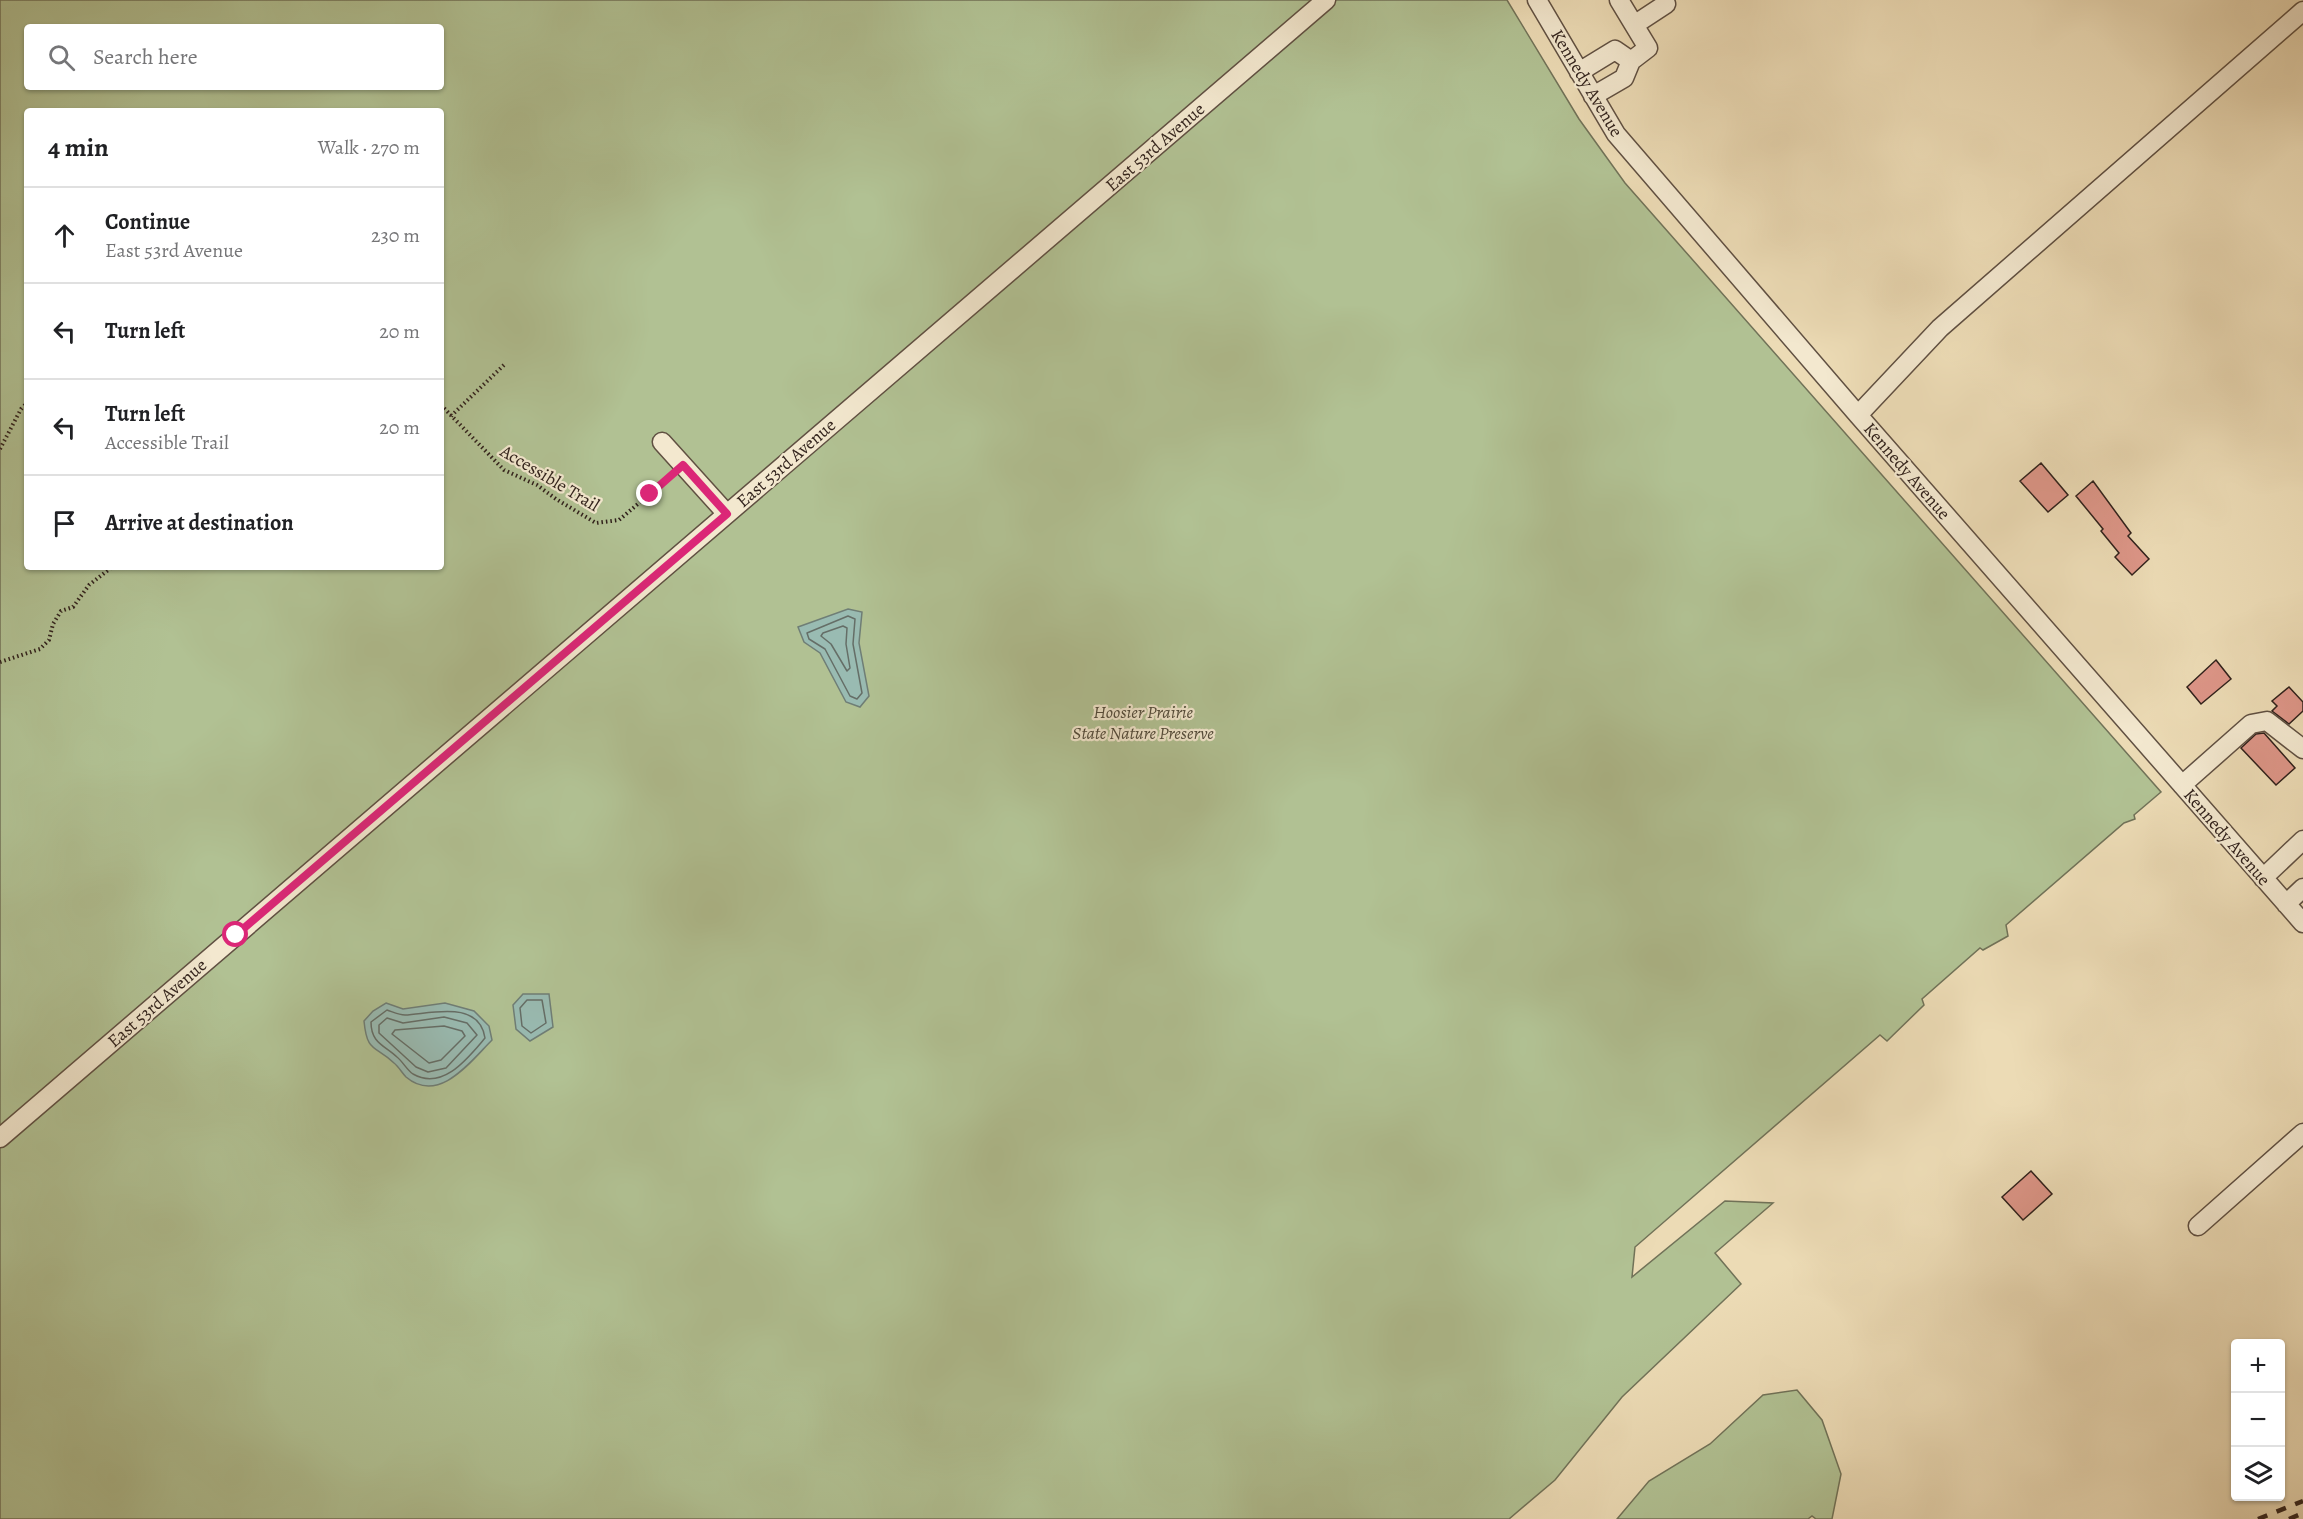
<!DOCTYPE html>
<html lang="en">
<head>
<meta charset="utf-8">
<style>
	:root { --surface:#fff; --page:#f6f6f6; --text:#202124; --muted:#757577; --line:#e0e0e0 }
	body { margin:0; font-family:Alegreya,serif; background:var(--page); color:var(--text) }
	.controls { position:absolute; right:18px; bottom:18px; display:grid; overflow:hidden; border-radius:6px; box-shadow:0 2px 4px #0004 }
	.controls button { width:54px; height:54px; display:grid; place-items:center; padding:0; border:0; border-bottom:2px solid var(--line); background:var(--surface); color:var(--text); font:30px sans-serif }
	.stop { position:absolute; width:18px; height:18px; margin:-14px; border:4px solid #db2777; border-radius:50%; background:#fff }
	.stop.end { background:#db2777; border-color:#fff; box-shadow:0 2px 6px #0008 }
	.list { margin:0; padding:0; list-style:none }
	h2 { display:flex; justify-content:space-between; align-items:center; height:78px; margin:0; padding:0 24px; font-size:26px }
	h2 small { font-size:20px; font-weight:400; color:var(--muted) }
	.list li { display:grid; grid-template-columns:39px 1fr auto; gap:18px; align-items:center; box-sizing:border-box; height:96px; padding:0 24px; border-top:2px solid var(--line) }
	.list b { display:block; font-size:22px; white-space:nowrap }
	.list p { margin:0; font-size:20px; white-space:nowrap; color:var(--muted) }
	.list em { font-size:20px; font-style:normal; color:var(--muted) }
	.icon { flex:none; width:33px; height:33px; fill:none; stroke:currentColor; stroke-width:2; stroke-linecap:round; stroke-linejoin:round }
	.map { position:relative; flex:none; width:2303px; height:1519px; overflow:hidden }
	.search { position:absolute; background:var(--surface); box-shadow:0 2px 4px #0004; left:24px; top:24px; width:420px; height:66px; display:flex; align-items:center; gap:15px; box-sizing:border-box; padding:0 21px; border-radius:6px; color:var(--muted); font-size:22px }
	.panel { position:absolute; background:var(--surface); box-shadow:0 2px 4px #0004; left:24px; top:108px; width:420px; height:462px; border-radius:6px }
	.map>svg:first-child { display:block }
	.green { fill:#b1c193; stroke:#717258; stroke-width:1.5; fill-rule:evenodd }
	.water { fill:#99bbb2; stroke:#6f7e76; stroke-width:1.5 }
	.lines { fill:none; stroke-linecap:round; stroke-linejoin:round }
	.shore { stroke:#656e67; stroke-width:1.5 }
	.building { fill:#dd9688; stroke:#31221c; stroke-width:1.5 }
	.minor-casing { stroke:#605042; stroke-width:21 }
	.path { stroke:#31221c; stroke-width:4; stroke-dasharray:1.5 3; stroke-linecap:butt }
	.minor { stroke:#f3e8cf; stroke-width:18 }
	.rail { stroke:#31221c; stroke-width:4.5; stroke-dasharray:10 10; stroke-linecap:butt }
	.route { stroke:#db2777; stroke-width:8 }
	.labels { text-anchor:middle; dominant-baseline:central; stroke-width:4.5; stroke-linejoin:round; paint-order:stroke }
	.street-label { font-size:18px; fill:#31221c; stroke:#f3e8cf }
	.park-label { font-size:18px; font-style:italic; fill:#514a3a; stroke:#f3e8cf }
</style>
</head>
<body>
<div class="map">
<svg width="2303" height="1519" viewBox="0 0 2303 1519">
	<rect width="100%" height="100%" fill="#ecdbb5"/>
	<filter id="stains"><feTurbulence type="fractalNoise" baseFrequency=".00333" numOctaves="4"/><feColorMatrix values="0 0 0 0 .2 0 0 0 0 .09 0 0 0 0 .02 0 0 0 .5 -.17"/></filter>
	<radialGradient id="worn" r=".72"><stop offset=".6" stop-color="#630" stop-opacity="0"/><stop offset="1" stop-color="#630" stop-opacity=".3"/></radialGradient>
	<path class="green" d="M0,0H1507L1579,119L1625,183L2161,792L2134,815L2135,819L2124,823L2006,925L2008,936L1983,950L1980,948L1922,999L1924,1005L1887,1041L1880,1035L1635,1247L1632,1277L1725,1201L1773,1203L1715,1253L1741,1284L1622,1397L1555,1480L1509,1519H0ZM27,27H441V87H27ZM27,111H441V567H27Z
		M1797,1390L1822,1420L1841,1474L1832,1519H1816L1812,1516L1808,1519H1617L1649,1481L1710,1444L1763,1395Z"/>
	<path class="water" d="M848,609L862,612L859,643L869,696L860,707L846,702L820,653L804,642L798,627Z
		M523,994H549L553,1027L530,1041L516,1029L513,1005Z
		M386,1003L403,1009L445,1003L474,1011L489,1026L492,1040C471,1061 439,1105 406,1077C402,1073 399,1067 394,1063C375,1045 367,1053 364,1021L373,1011Z"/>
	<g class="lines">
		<path class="shore" d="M848,616L855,619L853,644L862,693L857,699L850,696L825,649L809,639L807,633Z
			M843,626L847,628L846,644L850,668L847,671L831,644L821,636L823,633Z
			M527,1000H542L546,1023L531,1033L522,1026L520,1008Z
			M387,1010C393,1012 399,1015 405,1015C430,1014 479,999 485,1038C468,1058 443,1091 413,1074C407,1070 403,1062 397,1057C384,1045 371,1043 371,1022Z
			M444,1017L467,1023L477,1035L446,1068L428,1072L416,1067L379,1033V1025L387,1018L403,1023Z
			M444,1026L462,1031L465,1036L441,1060L429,1063L392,1034L395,1030Z"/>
	</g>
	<path class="building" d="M2041,463L2068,495L2048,512L2020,481Z
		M2093,481L2131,533L2128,536L2149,559L2132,575L2115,557L2119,553L2101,531L2103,529L2076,496Z
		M2216,660L2231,679L2201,704L2187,687Z
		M2289,687L2303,702V711L2289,724L2272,711L2277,706L2272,701Z
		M2264,733L2295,768L2276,785L2241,748L2256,734Z
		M2031,1171L2052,1194L2023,1220L2002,1197Z"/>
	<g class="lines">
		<defs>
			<path id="minor" d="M1537,0L1616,134L1858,415L2303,923
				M1634,25L1666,4
				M1579,72L1615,50L1631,61
				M1593,96L1624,78L1631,61L1648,48L1619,0
				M1858,415L1940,328L2303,11
				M662,442L727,514
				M2182,785L2251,724L2267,721L2303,749
				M2263,878L2303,840
				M2286,904L2303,888
				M0,1138L1326,0
				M2198,1226L2303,1133"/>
		</defs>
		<use href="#minor" class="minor-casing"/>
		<path class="path" d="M441,405L504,470L537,485L556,499L596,523L619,520L671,476
			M451,416L505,364
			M0,449L21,409L27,403
			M0,662L40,649L49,640L53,624L61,611L73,607L89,585L112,567"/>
		<use href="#minor" class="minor"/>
		<path class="rail" d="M2258,1519L2303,1501
			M2289,1519L2303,1513"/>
	</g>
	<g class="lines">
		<path class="route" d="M236,935L727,514L683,465L650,494"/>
	</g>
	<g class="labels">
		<g class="street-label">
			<text transform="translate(1587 83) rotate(59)">Kennedy Avenue</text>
			<text transform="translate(1155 147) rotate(-41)">East 53rd Avenue</text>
			<text transform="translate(786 463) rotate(-41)">East 53rd Avenue</text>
			<text transform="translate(1907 471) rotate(49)">Kennedy Avenue</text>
			<text transform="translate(550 478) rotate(31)">Accessible Trail</text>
			<text transform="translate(2227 837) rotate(49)">Kennedy Avenue</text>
			<text transform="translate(157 1003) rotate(-41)">East 53rd Avenue</text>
		</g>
		<g class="park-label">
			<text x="1143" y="712">Hoosier Prairie<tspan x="1143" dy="21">State Nature Preserve</tspan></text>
		</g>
	</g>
	<rect width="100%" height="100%" filter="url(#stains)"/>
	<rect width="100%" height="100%" fill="url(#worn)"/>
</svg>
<div class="controls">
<button>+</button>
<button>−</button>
<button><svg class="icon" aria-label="layers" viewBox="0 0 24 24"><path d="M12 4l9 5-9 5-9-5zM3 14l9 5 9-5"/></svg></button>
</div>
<div class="stop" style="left:236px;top:935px"></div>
<div class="stop end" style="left:650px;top:494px"></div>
<div class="search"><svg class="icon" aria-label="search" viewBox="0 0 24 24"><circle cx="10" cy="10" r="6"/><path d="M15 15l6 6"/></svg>Search here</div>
<section class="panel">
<h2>4 min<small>Walk · 270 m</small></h2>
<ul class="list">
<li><svg class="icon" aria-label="ahead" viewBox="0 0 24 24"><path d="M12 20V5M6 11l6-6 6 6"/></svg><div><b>Continue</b><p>East 53rd Avenue</p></div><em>230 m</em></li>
<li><svg class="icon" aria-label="left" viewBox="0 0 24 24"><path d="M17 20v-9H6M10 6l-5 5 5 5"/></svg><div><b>Turn left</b></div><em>20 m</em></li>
<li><svg class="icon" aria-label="left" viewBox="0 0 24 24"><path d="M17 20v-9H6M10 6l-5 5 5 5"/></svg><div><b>Turn left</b><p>Accessible Trail</p></div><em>20 m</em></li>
<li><svg class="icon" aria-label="arrive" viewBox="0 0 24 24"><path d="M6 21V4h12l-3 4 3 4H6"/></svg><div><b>Arrive at destination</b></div></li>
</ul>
</section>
</div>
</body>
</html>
